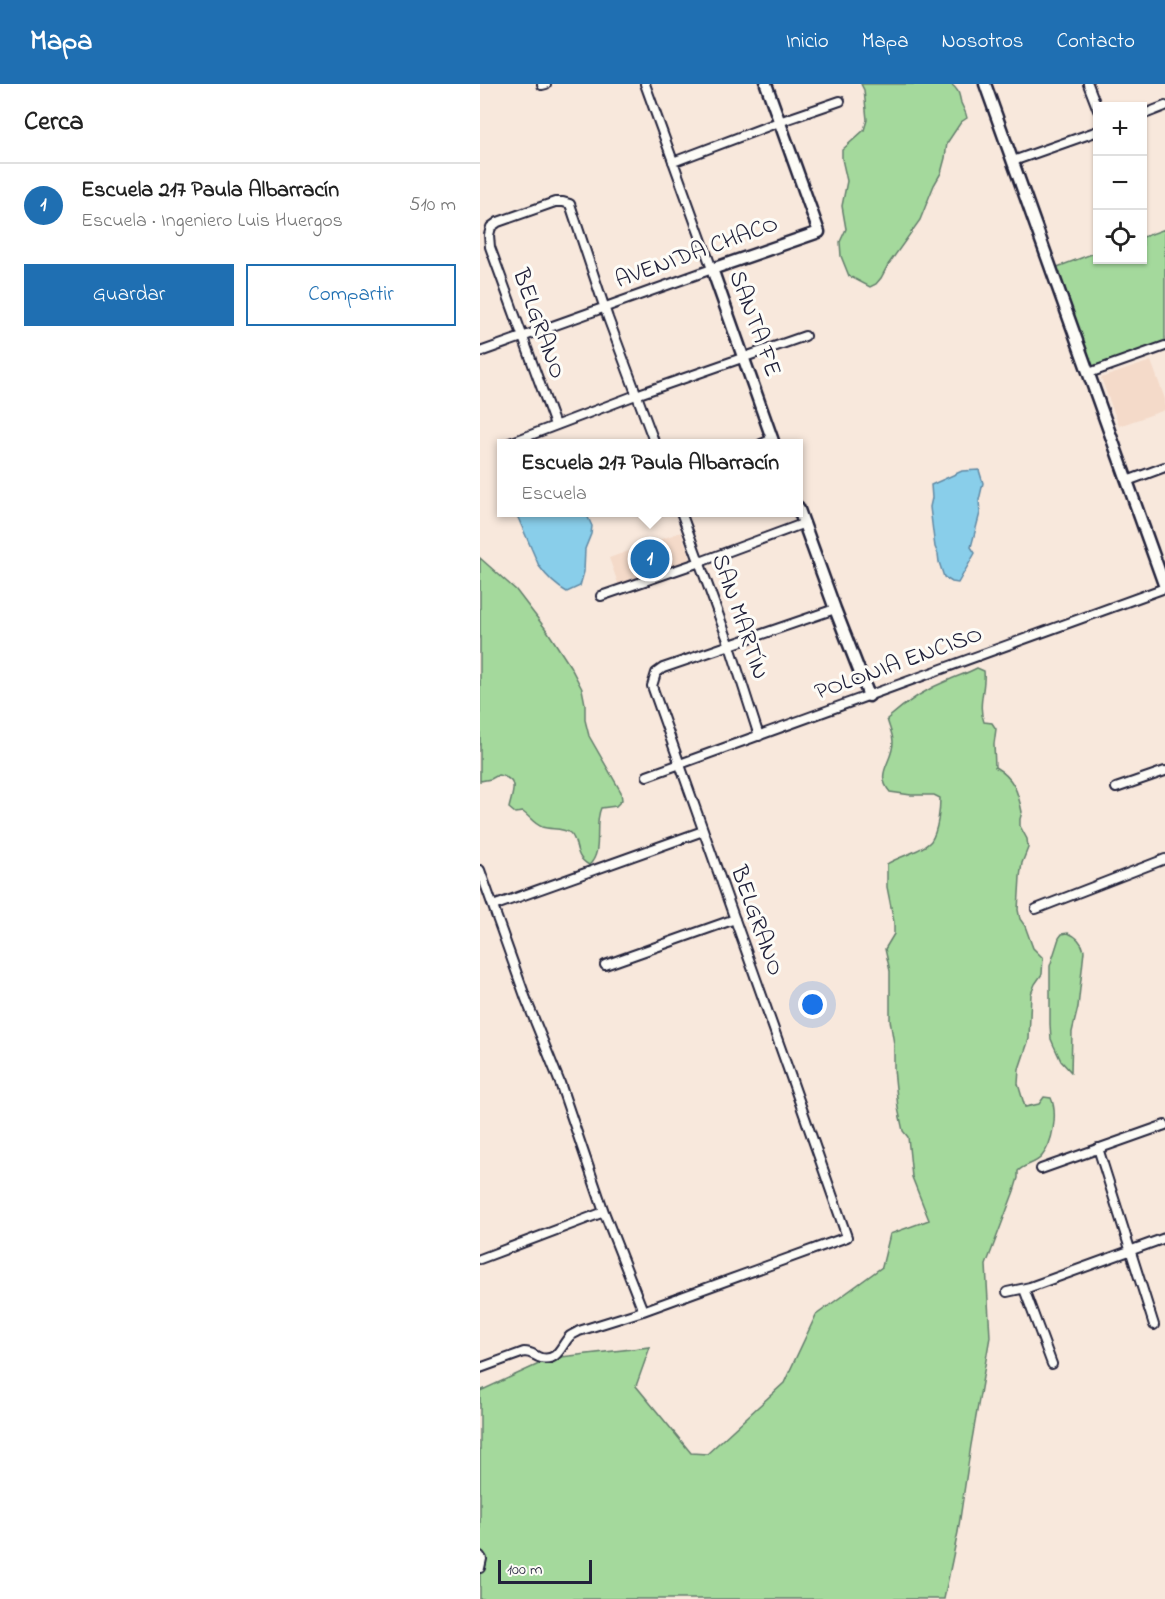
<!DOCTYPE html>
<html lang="es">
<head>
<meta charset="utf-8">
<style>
	:root { --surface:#fff; --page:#f6f6f6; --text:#222; --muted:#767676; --line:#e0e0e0; --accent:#1f6fb2 }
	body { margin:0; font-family:"Indie Flower",sans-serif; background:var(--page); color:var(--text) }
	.controls { position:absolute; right:18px; top:18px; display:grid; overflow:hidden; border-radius:0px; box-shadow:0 2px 4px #0004 }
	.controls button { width:54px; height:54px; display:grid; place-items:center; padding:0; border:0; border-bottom:2px solid var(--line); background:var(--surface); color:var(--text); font:30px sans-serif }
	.scale { position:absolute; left:18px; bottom:15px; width:94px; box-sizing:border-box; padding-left:6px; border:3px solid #22223b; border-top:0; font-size:16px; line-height:21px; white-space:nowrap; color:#22223b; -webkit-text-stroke:4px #fdfcf7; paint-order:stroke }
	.you { position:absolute; left:333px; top:921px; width:21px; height:21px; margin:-15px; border:4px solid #fff; border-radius:50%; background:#1a73e8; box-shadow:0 0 0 9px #1a73e833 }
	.badge { display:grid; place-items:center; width:39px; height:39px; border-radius:50%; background:var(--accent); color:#fff; font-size:20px; font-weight:700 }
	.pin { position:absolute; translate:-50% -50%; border:3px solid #fff; box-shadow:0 2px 6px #0006 }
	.popup { position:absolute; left:17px; top:355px; width:306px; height:78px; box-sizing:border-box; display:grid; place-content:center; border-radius:0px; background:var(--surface); filter:drop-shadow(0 2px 4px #0005); font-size:20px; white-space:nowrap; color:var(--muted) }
	.popup b { font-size:22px; color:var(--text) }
	.popup::after { content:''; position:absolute; left:50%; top:100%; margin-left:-12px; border:12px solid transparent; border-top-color:var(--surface) }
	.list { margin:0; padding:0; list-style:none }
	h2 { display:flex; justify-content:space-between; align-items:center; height:78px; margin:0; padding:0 24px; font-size:26px }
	h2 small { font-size:20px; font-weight:400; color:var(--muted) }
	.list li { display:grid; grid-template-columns:39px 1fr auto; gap:18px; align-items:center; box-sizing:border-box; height:84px; padding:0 24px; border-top:2px solid var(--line) }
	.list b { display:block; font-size:22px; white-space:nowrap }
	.list p { margin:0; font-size:20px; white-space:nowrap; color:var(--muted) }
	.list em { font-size:20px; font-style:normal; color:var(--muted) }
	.actions { display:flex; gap:12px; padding:18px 24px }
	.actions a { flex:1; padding:14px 0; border:2px solid var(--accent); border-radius:0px; text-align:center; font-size:21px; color:var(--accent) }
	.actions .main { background:var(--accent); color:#fff }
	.icon { flex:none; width:33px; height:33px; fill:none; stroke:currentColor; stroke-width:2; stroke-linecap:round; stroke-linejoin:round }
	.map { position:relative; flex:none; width:685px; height:1515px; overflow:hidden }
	header { display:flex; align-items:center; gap:36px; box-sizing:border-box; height:84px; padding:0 30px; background:var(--accent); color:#fff }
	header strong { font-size:28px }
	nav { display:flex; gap:33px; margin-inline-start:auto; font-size:21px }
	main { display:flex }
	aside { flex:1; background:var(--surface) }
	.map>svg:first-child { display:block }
	.built { fill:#f4dac9 }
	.green { fill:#a4d99c; stroke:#637e6c; stroke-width:1.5 }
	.water { fill:#89ceea; stroke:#6089a4; stroke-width:1.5 }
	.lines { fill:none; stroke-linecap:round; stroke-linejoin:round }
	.street-casing { stroke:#22223b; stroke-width:12 }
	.secondary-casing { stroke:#22223b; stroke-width:15 }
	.street { stroke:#fdfcf7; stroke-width:8 }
	.secondary { stroke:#fdfcf7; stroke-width:10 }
	.labels { text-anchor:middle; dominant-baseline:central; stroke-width:6; stroke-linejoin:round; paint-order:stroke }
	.street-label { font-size:24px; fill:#22223b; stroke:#fdfcf7 }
</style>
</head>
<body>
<header>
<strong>Mapa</strong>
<nav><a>Inicio</a><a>Mapa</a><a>Nosotros</a><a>Contacto</a></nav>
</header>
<main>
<aside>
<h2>Cerca<small></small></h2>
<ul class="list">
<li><span class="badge">1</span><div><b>Escuela 217 Paula Albarracín</b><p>Escuela · Ingeniero Luis Huergos</p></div><em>510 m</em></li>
</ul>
<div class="actions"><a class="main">Guardar</a><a>Compartir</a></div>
</aside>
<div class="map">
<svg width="685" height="1515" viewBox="0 0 685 1515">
	<rect width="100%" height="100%" fill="#f8e8dc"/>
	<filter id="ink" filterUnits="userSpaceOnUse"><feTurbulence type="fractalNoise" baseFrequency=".0167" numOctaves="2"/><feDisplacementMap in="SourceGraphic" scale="12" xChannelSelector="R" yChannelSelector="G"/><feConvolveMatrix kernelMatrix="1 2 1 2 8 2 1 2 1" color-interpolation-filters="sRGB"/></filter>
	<g filter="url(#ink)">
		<path class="built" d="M671,277L685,315V326L639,342L621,294Z
			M201,448L211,476L139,502L129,474Z"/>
		<path class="green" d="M381,0H471C479,6 479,10 481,19C483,24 486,28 487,34L481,38L467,59L465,74L461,89L454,101L440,136L408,181L401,194L396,200L390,203L369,192L361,172L360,158L366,145L362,122L367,97L362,75V66L384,46L387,36L384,6Z
			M685,145V262L609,289L572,185L617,168L618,176H662L663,153Z
			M0,474L36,506L68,548L90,582L102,605L105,620V636L109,652L141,708L142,716L136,722L121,724C113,741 124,768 109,781C92,771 100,758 90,749C82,743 71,746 62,743C54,740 50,733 43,728L35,729L29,724C32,709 41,695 18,691L11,695L0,697Z
			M497,584L504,587C506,604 497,621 504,638L512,639L516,645L514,660L515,683C534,694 538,708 542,728L540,735V742L547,755L548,764L542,779L540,793L538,826L540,835L545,842L553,864L563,874L562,890L555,900L551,910L549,955L539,985L538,1000L545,1023L559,1020L564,1013L571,1014C578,1029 573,1059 562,1072C556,1080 545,1080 538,1087V1094L534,1107L506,1181L510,1253L491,1361L478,1448L464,1515H0V1307L72,1274L170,1263L156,1302L211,1369L227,1370L304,1299L336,1231L402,1183L410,1150L449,1136L432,1093L428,1053L423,1047L418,1024L414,985V960L410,936V887L405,865L414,850V838L407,803V780C419,772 443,767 451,757C458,747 460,725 460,714L454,711H431L410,708C394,689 413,678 413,658C413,650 409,643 407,635C425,619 448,604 471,595C480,591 488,589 497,584Z
			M588,849C596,852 602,858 604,867L598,923L592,948L591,988L581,977L574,962L571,955L570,940V882L579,854L582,850Z"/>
		<path class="water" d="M499,386L503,399L499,416L500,429L491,463L495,469L478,499L472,498L464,493L459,478L458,470L455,463L453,448L450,423L452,414L451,401L482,387Z
			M36,429H106L112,442L111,450L105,465L104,488L100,502L87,508C76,502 67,493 59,482Z"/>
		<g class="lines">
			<defs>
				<path id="street" d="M608,0L618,26
					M62,1L66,0
					M662,31L685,22
					M533,77L618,47
					M193,78L299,38L360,17
					M0,268L232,185L165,0
					M609,289L685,262
					M75,341L10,163L9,151L11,143L18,138L75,118H83L90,120L128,234L175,360
					M27,360L156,311L325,252
					M281,360L293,355
					M647,397L685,383
					M201,428L250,562L279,652
					M121,512L220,478L325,439
					M167,692L685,504
					M636,704L685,687
					M0,786L46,915L80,999L124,1128L163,1227
					M13,822L223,747
					M556,825L685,775
					M125,881L255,835
					M618,1064L674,1241
					M561,1085L685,1041
					M0,1175L124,1128
					M544,1205L572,1280
					M527,1208L550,1203L685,1154
					M0,1284L44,1268C53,1268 54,1272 61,1274C78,1278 81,1261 90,1252C93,1250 96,1249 99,1247L163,1227L367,1153C303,969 237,786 172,602L176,589L183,584L355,525
					M0,1472L2,1475L0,1484"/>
				<path id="secondary" d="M286,0L339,148L232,185L294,360
					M505,0L685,503
					M318,423L355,525L389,612"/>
			</defs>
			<use href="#street" class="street-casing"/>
			<use href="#secondary" class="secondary-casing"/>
			<use href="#street" class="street"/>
			<use href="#secondary" class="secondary"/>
		</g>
	</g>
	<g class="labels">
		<g class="street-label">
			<text transform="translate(217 169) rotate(-20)">AVENIDA CHACO</text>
			<text transform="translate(58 240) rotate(70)">BELGRANO</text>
			<text transform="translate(274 240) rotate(70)">SANTA FE</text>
			<text transform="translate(259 533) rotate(71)">SAN MARTÍN</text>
			<text transform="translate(419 580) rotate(-20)">POLONIA ENCISO</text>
			<text transform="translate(276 837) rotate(70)">BELGRANO</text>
		</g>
	</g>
</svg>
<div class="controls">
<button>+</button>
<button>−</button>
<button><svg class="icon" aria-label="locate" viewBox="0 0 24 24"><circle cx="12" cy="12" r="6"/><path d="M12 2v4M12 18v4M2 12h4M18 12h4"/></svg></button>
</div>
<div class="scale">100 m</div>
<div class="you"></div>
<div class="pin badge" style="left:170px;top:475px">1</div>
<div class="popup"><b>Escuela 217 Paula Albarracín</b>Escuela</div>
</div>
</main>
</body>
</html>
